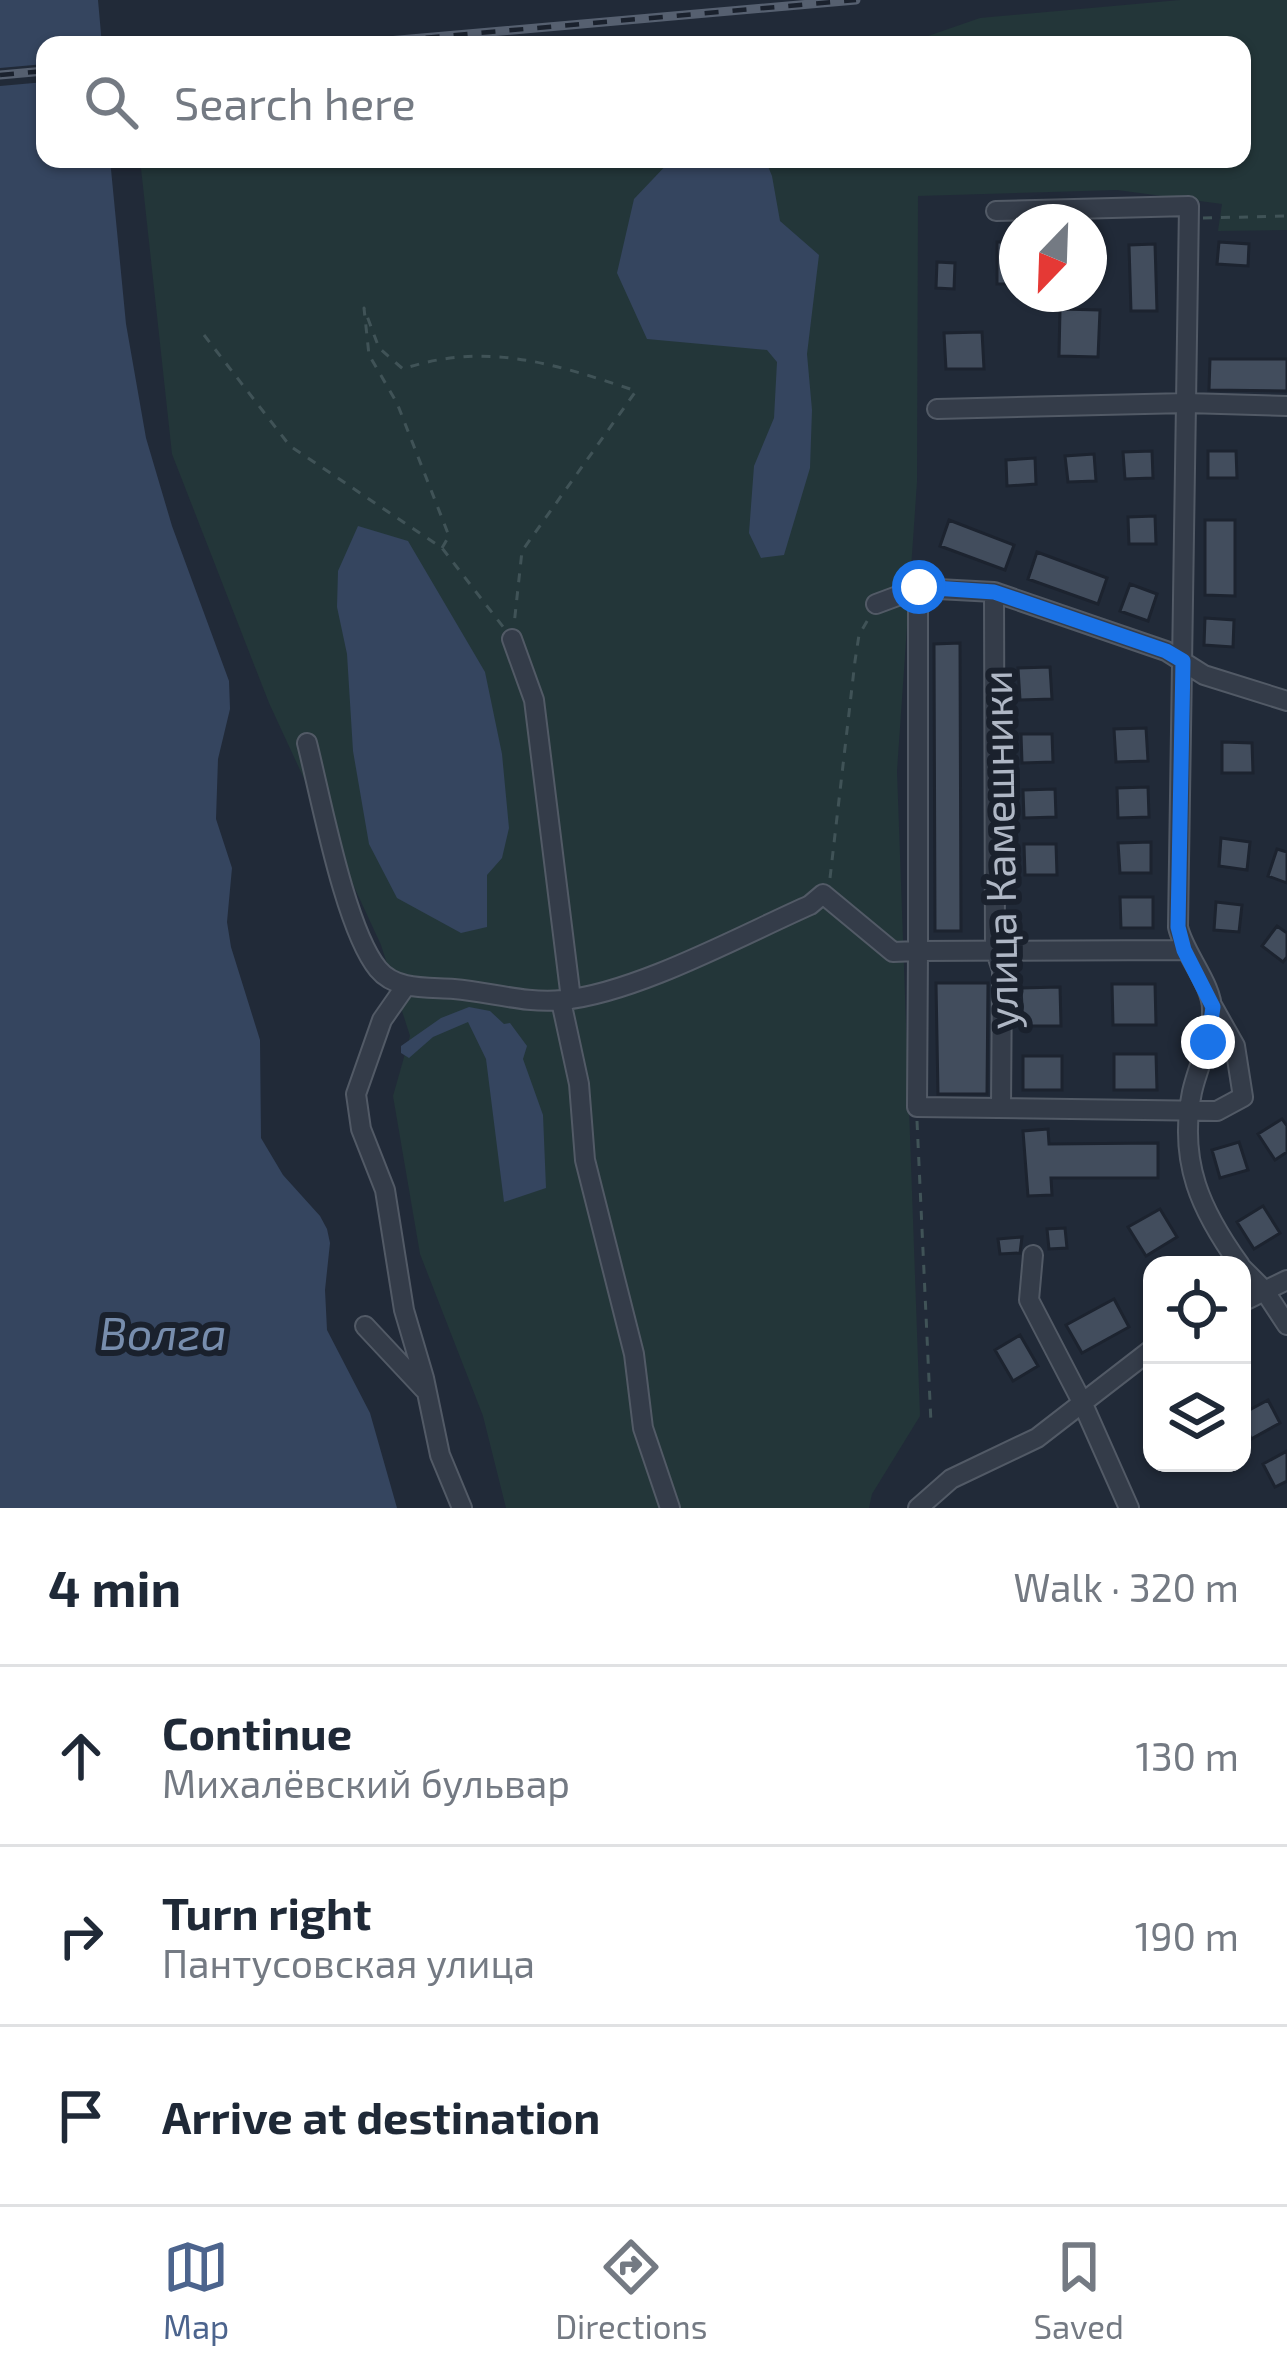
<!DOCTYPE html>
<html lang="en">
<head>
<meta charset="utf-8">
<style>
	:root { --surface:#fff; --page:#f2f2f3; --text:#1f2937; --muted:#747a83; --line:#e0e1e3; --accent:#4c648d }
	body { margin:0; font-family:"Exo 2",sans-serif; background:var(--page); color:var(--text) }
	.controls { position:absolute; right:36px; bottom:36px; display:grid; overflow:hidden; border-radius:24px; box-shadow:0 3px 9px #0004 }
	.controls button { width:108px; height:108px; display:grid; place-items:center; padding:0; border:0; border-bottom:3px solid var(--line); background:var(--surface); color:var(--text); font:60px sans-serif }
	.compass { position:absolute; left:999px; top:204px; width:108px; height:108px; border-radius:50%; background:var(--surface); box-shadow:0 3px 9px #0004; rotate:203deg }
	.stop { position:absolute; width:36px; height:36px; margin:-27px; border:9px solid #1a73e8; border-radius:50%; background:#fff }
	.stop.end { background:#1a73e8; border-color:#fff; box-shadow:0 3px 12px #0008 }
	.list { margin:0; padding:0; list-style:none }
	h2 { display:flex; justify-content:space-between; align-items:center; height:156px; margin:0; padding:0 48px; font-size:51px }
	h2 small { font-size:39px; font-weight:400; color:var(--muted) }
	.list li { display:grid; grid-template-columns:78px 1fr auto; gap:36px; align-items:center; box-sizing:border-box; height:180px; padding:0 48px; border-top:3px solid var(--line) }
	.list b { display:block; font-size:45px; white-space:nowrap }
	.list p { margin:0; font-size:39px; white-space:nowrap; color:var(--muted) }
	.list em { font-size:39px; font-style:normal; color:var(--muted) }
	.icon { flex:none; width:66px; height:66px; fill:none; stroke:currentColor; stroke-width:2; stroke-linecap:round; stroke-linejoin:round }
	.map { position:relative; flex:none; width:1287px; height:1508px; overflow:hidden }
	.search { position:absolute; background:var(--surface); box-shadow:0 3px 9px #0004; left:36px; right:36px; top:36px; height:132px; display:flex; align-items:center; gap:30px; box-sizing:border-box; padding:0 42px; border-radius:24px; color:var(--muted); font-size:45px }
	.sheet { height:696px; background:var(--surface) }
	nav { display:flex; justify-content:space-around; align-items:center; box-sizing:border-box; height:168px; border-top:3px solid var(--line); background:var(--surface); font-size:33px; color:var(--muted) }
	nav a { display:grid; justify-items:center; gap:6px }
	nav .on { color:var(--accent) }
	.map>svg:first-child { display:block }
	.green { fill:#233639 }
	.water { fill:#35455f }
	.pier { fill:#212a38 }
	.building { fill:#424d5d; stroke:#1c232f; stroke-width:3 }
	.lines { fill:none; stroke-linecap:round; stroke-linejoin:round }
	.minor-casing { stroke:#525a66; stroke-width:22 }
	.path { stroke:#405357; stroke-width:3; stroke-dasharray:9 9; stroke-linecap:butt }
	.minor { stroke:#343c49; stroke-width:18 }
	.rail-casing { stroke:#566070; stroke-width:9 }
	.rail { stroke:#1a212d; stroke-width:4.5; stroke-dasharray:14; stroke-linecap:butt }
	.route { stroke:#1a73e8; stroke-width:15 }
	.labels { text-anchor:middle; dominant-baseline:central; stroke-width:12; stroke-linejoin:round; paint-order:stroke }
	.street-label { font-size:42px; fill:#afb7c5; stroke:#1a212d }
	.water-label { font-size:45px; font-style:italic; fill:#778dad; stroke:#1a212d }
</style>
</head>
<body>
<div class="map">
<svg width="1287" height="1508" viewBox="0 0 1287 1508">
	<rect width="100%" height="100%" fill="#212a38"/>
	<path class="green" d="M1180,0H1287V230L1218,231L1222,204L1117,190L918,196L917,482L897,771L920,1416L872,1494L869,1508H506L483,1416L420,1254L393,1096L410,1036L381,945L269,703L172,454L140,159H1242V45H902L980,18Z"/>
	<path class="water" d="M0,0H98L102,45H45V159H110L126,324L146,438L172,526L229,681L230,709L218,759L216,819L232,868L227,922L231,947L260,1040L261,1138L283,1175L320,1216L327,1229L330,1243L325,1290L327,1330L370,1413L397,1508H0Z
		M672,159H765L772,176L780,221L819,255L807,354L812,410L810,468L784,555L761,558L749,533L754,466L774,418L777,362L767,350L647,339L617,273L634,199Z
		M358,526L408,541L485,672L502,754L509,828L502,858L487,875V927L461,933L397,898L369,844L353,751L347,654L337,607L338,571Z
		M469,1007L490,1011L504,1024L510,1023L527,1046L523,1059L543,1115L546,1188L504,1202L486,1059L468,1022L433,1037L409,1058L401,1053V1046L441,1018Z"/>
	<path class="pier" d="M45,64V82L0,86V68Z"/>
	<path class="building" d="M997,242H1017V284H997Z
		M1219,242L1249,244L1248,266L1217,264Z
		M1155,244L1157,311H1131L1129,245Z
		M937,262L955,263L954,289L936,288Z
		M1060,309L1100,310L1098,357L1059,356Z
		M982,332L984,369H946L944,333Z
		M1210,359H1287V391L1209,390Z
		M1152,451L1153,478L1125,479L1123,452Z
		M1208,451H1236L1237,478H1208Z
		M1094,454L1096,481L1068,482L1065,456Z
		M1035,458L1036,484L1007,486L1006,460Z
		M1155,516L1156,544H1129L1128,517Z
		M949,520L1014,545L1005,570L940,546Z
		M1205,520H1235V596L1205,595Z
		M1037,552L1107,578L1098,604L1028,579Z
		M1130,584L1157,594L1148,621L1120,611Z
		M1205,618L1234,620L1233,647L1204,645Z
		M960,643L961,931H935L934,644Z
		M1050,667L1052,699L1020,700L1018,668Z
		M1146,728L1148,761L1116,762L1114,729Z
		M1021,734H1052L1053,762L1022,763Z
		M1222,742L1252,743L1253,773H1222Z
		M1148,787L1149,817L1118,818L1117,788Z
		M1055,789L1056,817L1024,818L1023,790Z
		M1221,838L1250,842L1247,870L1219,866Z
		M1151,842V873H1120L1118,843Z
		M1024,844H1056L1057,875H1025Z
		M1277,849L1287,852V883L1268,876Z
		M1120,897H1153V928H1121Z
		M1216,902L1242,905L1239,932L1214,930Z
		M1277,926L1287,933V957L1283,962L1262,946Z
		M936,983H988L987,1094H938Z
		M1112,984H1155L1156,1025H1113Z
		M1060,987L1061,1026H1023L1021,988Z
		M1114,1054H1156L1157,1090H1114Z
		M1023,1056H1062V1090H1023Z
		M1282,1119L1287,1126V1152L1275,1160L1258,1134Z
		M1048,1129L1049,1144L1158,1143V1178H1051L1052,1195L1028,1196L1023,1131Z
		M1239,1142L1248,1170L1220,1178L1212,1150Z
		M1263,1206L1280,1233L1254,1249L1237,1222Z
		M1160,1209L1177,1237L1146,1256L1128,1227Z
		M1065,1228L1067,1248L1049,1249L1047,1229Z
		M1022,1237L1020,1253L1000,1254L998,1239Z
		M1114,1299L1129,1327L1082,1353L1066,1325Z
		M1020,1335L1038,1366L1013,1381L995,1350Z
		M1268,1400L1280,1423L1251,1439L1242,1414Z
		M1287,1451V1481L1275,1487L1263,1464Z"/>
	<g class="lines">
		<defs>
			<path id="minor" d="M996,211L1189,206L1178,927C1184,954 1213,985 1212,1011C1212,1040 1198,1065 1192,1092C1178,1162 1201,1211 1240,1265
				M937,409L1187,403L1287,406
				M994,592L995,949L1002,970L1001,1108
				M876,604L919,588L994,592L1166,651L1204,675L1287,701
				M512,639L534,700L571,999
				M307,743C321,798 345,929 378,969C396,991 429,987 454,989C491,992 526,1004 563,1000C636,993 742,935 810,905L823,894L893,952L918,951V588
				M1183,950L918,951L917,1107L1217,1111L1243,1097L1235,1046L1213,1007
				M405,987L382,1020L356,1094L361,1129L385,1190L404,1310L424,1378L440,1455L462,1508
				M561,1001L579,1084L585,1160L634,1354L643,1428L670,1508
				M1033,1255L1029,1300L1082,1402L1129,1508
				M1242,1268L1264,1290L1287,1325
				M1242,1302L1287,1280
				M365,1326L424,1389
				M918,1508L951,1479L1037,1438L1152,1349"/>
		</defs>
		<use href="#minor" class="minor-casing"/>
		<path class="path" d="M1203,218L1287,216
			M204,335L290,446L442,548L504,628
			M442,548L449,536L397,403L369,355L364,308L379,348L403,369C485,341 556,364 636,391L522,551L514,625
			M830,878L855,661L859,635L870,616
			M917,1121L931,1423"/>
		<use href="#minor" class="minor"/>
		<defs>
			<path id="rail" d="M342,45L856,0
				M0,75L45,71"/>
		</defs>
		<use href="#rail" class="rail-casing"/>
		<use href="#rail" class="rail"/>
	</g>
	<g class="lines">
		<path class="route" d="M919,587L994,592L1166,651L1183,661L1178,927L1184,950L1213,1007L1208,1042"/>
	</g>
	<g class="labels">
		<g class="street-label">
			<text transform="translate(998 850) rotate(-91)">улица Камешники</text>
		</g>
		<g class="water-label">
			<text x="163" y="1332">Волга</text>
		</g>
	</g>
</svg>
<div class="controls">
<button><svg class="icon" aria-label="locate" viewBox="0 0 24 24"><circle cx="12" cy="12" r="6"/><path d="M12 2v4M12 18v4M2 12h4M18 12h4"/></svg></button>
<button><svg class="icon" aria-label="layers" viewBox="0 0 24 24"><path d="M12 4l9 5-9 5-9-5zM3 14l9 5 9-5"/></svg></button>
</div>
<svg class="compass" viewBox="-18 -18 36 36"><path d="M0-13l5 13h-10z" fill="#e53935"/><path d="M0 13l5-13h-10z" fill="#747a83"/></svg>
<div class="stop" style="left:919px;top:587px"></div>
<div class="stop end" style="left:1208px;top:1042px"></div>
<div class="search"><svg class="icon" aria-label="search" viewBox="0 0 24 24"><circle cx="10" cy="10" r="6"/><path d="M15 15l6 6"/></svg>Search here</div>
</div>
<section class="sheet">
<h2>4 min<small>Walk · 320 m</small></h2>
<ul class="list">
<li><svg class="icon" aria-label="ahead" viewBox="0 0 24 24"><path d="M12 20V5M6 11l6-6 6 6"/></svg><div><b>Continue</b><p>Михалёвский бульвар</p></div><em>130 m</em></li>
<li><svg class="icon" aria-label="right" viewBox="0 0 24 24"><path d="M7 20v-9h11M14 6l5 5-5 5"/></svg><div><b>Turn right</b><p>Пантусовская улица</p></div><em>190 m</em></li>
<li><svg class="icon" aria-label="arrive" viewBox="0 0 24 24"><path d="M6 21V4h12l-3 4 3 4H6"/></svg><div><b>Arrive at destination</b></div></li>
</ul>
</section>
<nav>
<a class="on"><svg class="icon" aria-label="map" viewBox="0 0 24 24"><path d="M3 6l6-2 6 2 6-2v14l-6 2-6-2-6 2zM9 4v14M15 6v14"/></svg>Map</a>
<a><svg class="icon" aria-label="directions" viewBox="0 0 24 24"><path d="M12 3l9 9-9 9-9-9zM9 14v-3h6M13 9l2 2-2 2"/></svg>Directions</a>
<a><svg class="icon" aria-label="saved" viewBox="0 0 24 24"><path d="M7 4h10v16l-5-4-5 4z"/></svg>Saved</a>
</nav>
</body>
</html>
